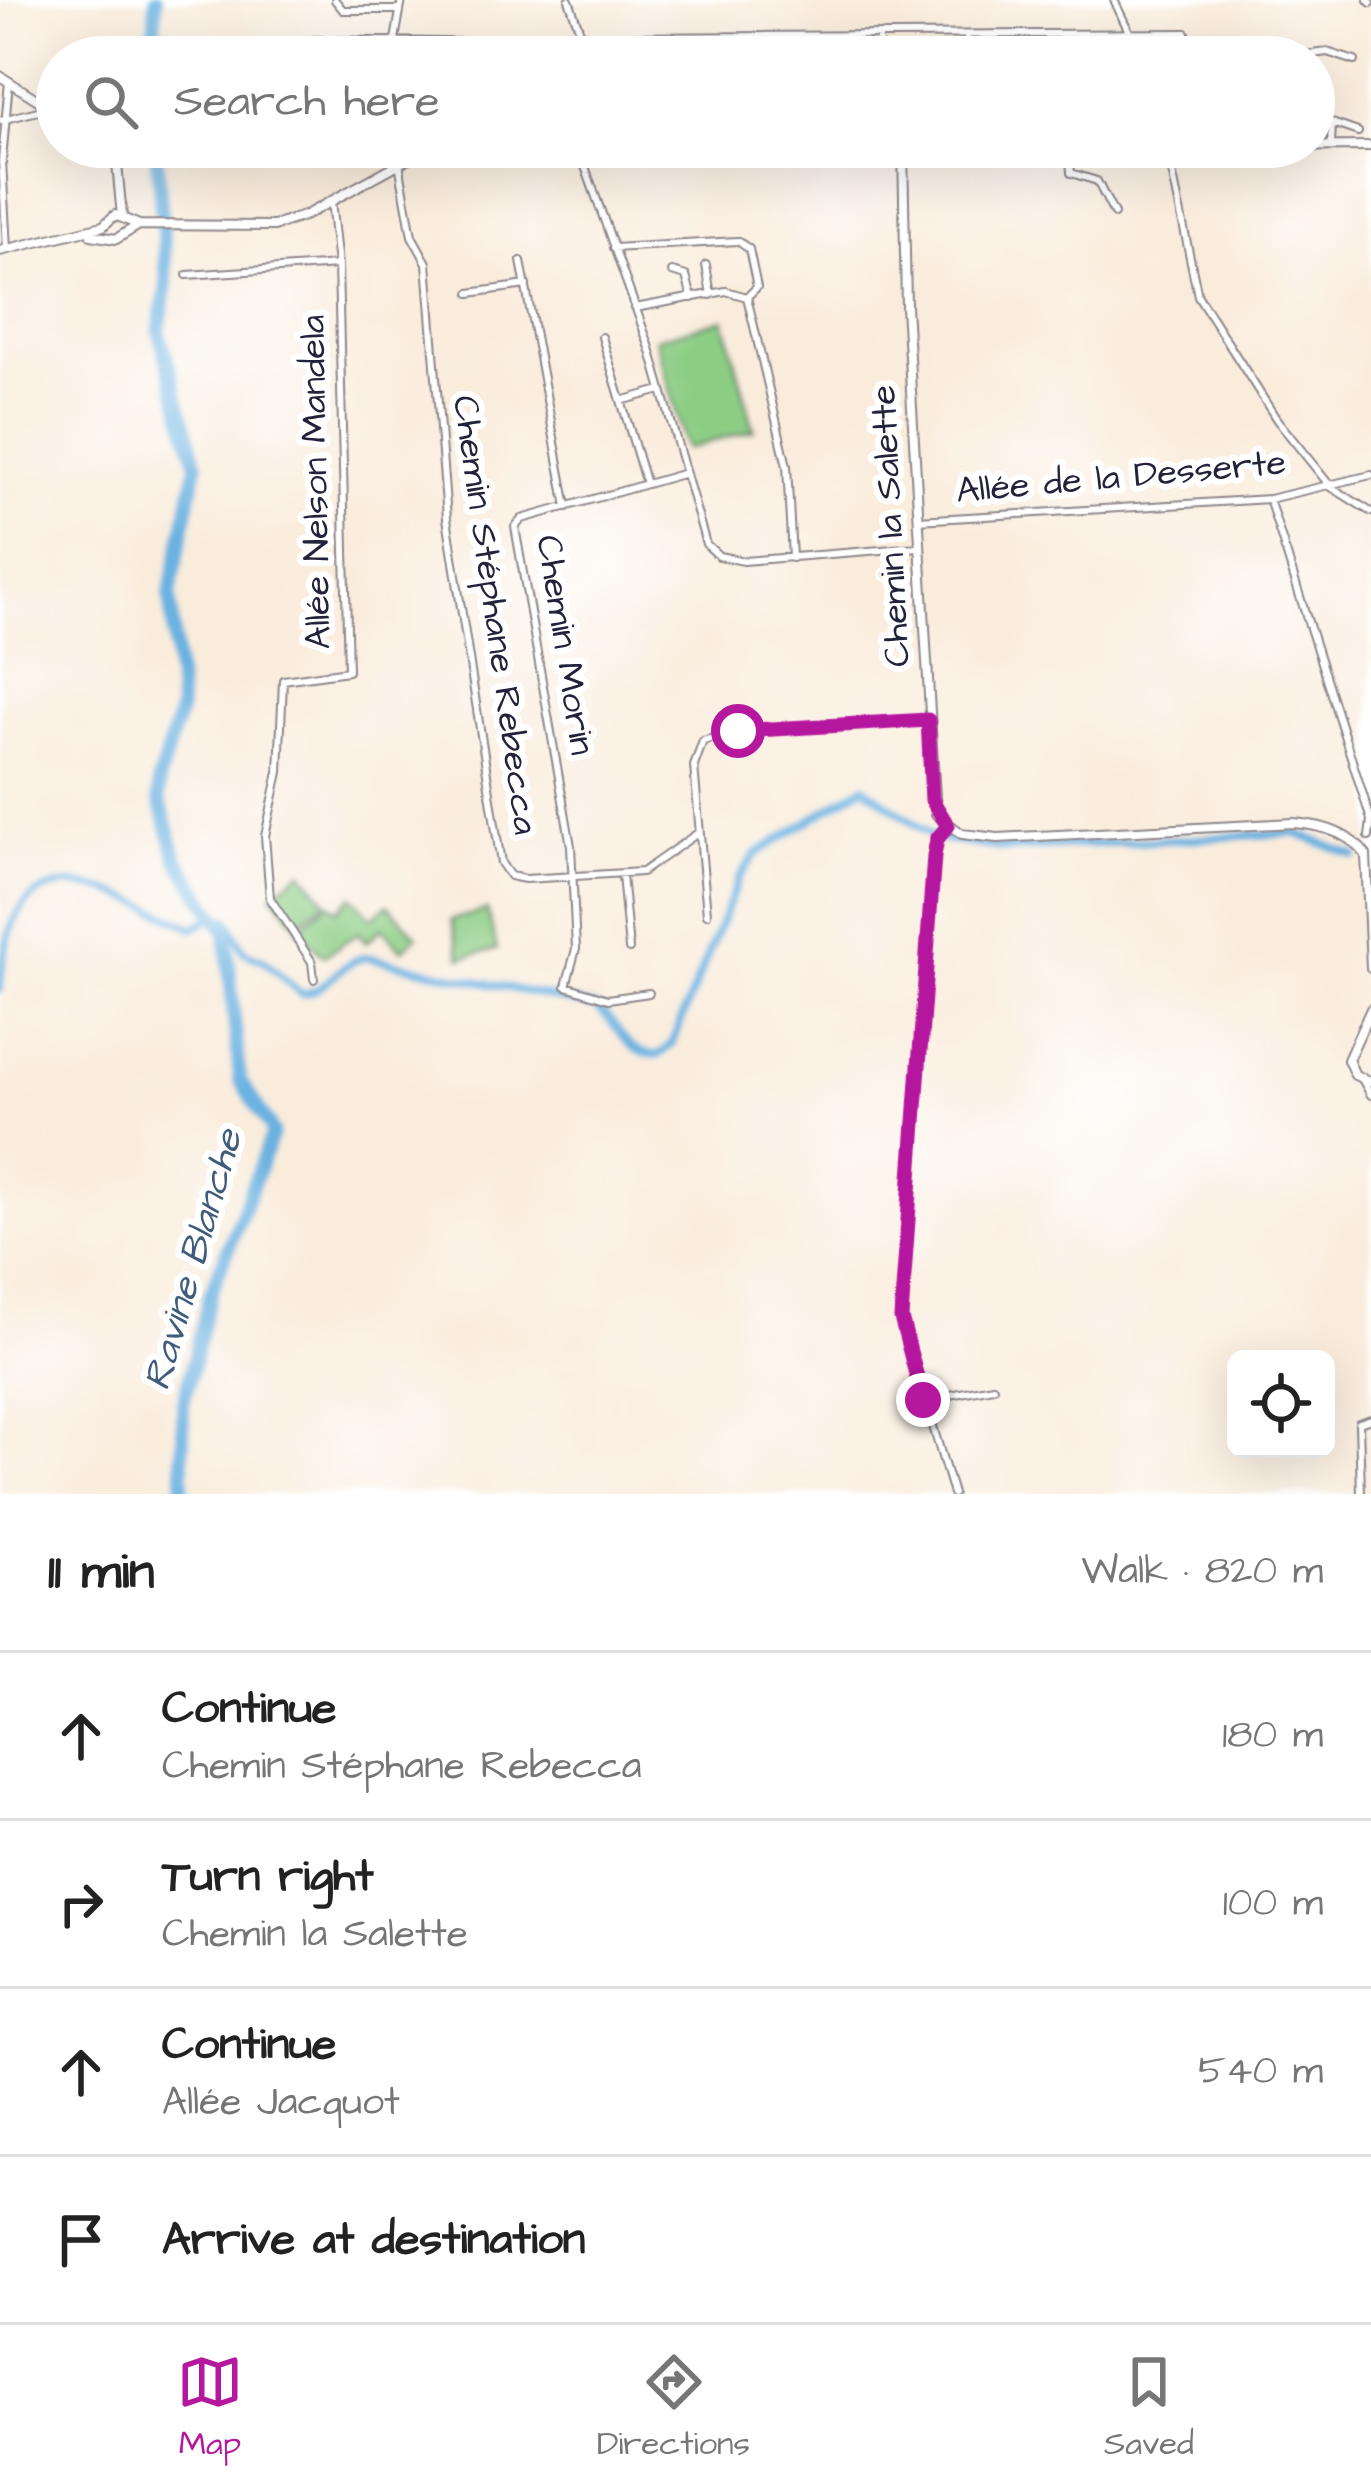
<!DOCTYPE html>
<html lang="en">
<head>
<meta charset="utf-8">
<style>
	:root { --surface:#fff; --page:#f2f2f2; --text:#222; --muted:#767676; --line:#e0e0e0; --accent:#b5179e }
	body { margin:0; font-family:"Architects Daughter",sans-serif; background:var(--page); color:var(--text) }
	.controls { position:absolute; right:36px; bottom:36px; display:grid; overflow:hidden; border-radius:18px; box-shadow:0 12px 48px #0002 }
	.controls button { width:108px; height:108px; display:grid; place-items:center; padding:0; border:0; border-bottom:3px solid var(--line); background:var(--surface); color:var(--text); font:60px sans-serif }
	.stop { position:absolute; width:36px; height:36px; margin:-27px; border:9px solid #b5179e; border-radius:50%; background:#fff }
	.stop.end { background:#b5179e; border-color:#fff; box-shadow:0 3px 12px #0008 }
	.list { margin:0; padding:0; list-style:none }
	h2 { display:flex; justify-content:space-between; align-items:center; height:156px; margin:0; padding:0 48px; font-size:51px }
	h2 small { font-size:39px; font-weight:400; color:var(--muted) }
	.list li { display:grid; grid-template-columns:78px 1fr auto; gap:36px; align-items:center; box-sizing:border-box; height:168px; padding:0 48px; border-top:3px solid var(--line) }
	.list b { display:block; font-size:45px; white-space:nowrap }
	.list p { margin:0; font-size:39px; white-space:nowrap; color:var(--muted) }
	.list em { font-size:39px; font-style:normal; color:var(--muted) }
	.icon { flex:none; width:66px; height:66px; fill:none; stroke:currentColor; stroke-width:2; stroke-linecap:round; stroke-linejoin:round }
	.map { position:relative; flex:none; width:1371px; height:1494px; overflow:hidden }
	.search { position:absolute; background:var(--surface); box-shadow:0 12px 48px #0002; left:36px; right:36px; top:36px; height:132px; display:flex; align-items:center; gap:30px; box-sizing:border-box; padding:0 42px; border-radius:66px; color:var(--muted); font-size:45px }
	.sheet { height:828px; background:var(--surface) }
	nav { display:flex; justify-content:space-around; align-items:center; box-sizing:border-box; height:168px; border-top:3px solid var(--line); background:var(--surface); font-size:33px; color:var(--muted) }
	nav a { display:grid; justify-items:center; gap:6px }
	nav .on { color:var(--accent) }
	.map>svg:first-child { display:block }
	.green { fill:#8ccd84; stroke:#577860; stroke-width:3 }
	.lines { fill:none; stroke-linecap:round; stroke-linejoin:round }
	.canal { stroke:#6ab2e1; stroke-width:8 }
	.river { stroke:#6ab2e1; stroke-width:14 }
	.minor-casing { stroke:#8e878b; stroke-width:10 }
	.tertiary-casing { stroke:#8e878b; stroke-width:12 }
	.secondary-casing { stroke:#8e878b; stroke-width:12 }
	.minor { stroke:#fff; stroke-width:6 }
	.tertiary { stroke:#fff; stroke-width:8 }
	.secondary { stroke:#fff; stroke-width:8 }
	.route { stroke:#b5179e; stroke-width:15 }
	.labels { text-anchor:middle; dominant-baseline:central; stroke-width:12; stroke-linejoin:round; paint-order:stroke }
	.street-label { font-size:36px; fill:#22223b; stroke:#fff }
	.water-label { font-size:39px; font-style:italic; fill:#3f5c7d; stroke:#fff }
</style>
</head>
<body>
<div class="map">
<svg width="1371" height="1494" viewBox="0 0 1371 1494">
	<rect width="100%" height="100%" fill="#fff"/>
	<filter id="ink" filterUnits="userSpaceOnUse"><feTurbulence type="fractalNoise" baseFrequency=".00833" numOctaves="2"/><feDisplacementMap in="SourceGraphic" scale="24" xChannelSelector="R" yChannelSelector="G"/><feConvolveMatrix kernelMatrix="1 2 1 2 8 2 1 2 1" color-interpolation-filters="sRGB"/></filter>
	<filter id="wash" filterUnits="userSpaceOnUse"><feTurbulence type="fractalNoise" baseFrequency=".004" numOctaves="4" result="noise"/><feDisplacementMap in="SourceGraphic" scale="48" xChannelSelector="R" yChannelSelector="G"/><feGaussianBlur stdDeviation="2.7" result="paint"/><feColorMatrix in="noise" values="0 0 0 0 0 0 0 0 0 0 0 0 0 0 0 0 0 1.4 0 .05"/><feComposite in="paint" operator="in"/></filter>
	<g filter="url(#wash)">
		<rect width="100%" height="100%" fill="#f9ecdb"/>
		<path class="green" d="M724,319L754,430L686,449L656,338Z
			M302,871L326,901L296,924L272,894Z
			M352,896L372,918L388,904L417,936L402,950L382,928L366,942L358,933L324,956L297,929L329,903L337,910Z
			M487,910L497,949L461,958L451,920Z"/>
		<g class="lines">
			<path class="canal" d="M940,839L1007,849L1295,833L1355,856
				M0,990C9,842 95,879 193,928L213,917L228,919L244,952L264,960L301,994C330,991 337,961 367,957L595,1007C621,1023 622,1055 659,1055L671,1045L739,878L756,854L864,786L931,836"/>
			<path class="river" d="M153,57L156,0
				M156,147L167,284L159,331L197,465L170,594L180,709L159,779V798L177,858L226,932L240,1080L273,1132L210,1295L183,1404V1494"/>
		</g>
	</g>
	<g filter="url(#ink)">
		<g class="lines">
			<defs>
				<path id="minor" d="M335,0L343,10H399
					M569,0L589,57
					M1114,0L1141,57
					M1368,0L1371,3
					M749,38L751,57
					M799,38L800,57
					M314,40L568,44L617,37L1186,33
					M392,57L402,0
					M878,57L879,39
					M967,57V38
					M1292,57L1327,52L1355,61
					M1314,111L1332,123L1331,145
					M2,120L50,108
					M1332,123L1358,132
					M578,147L650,348L706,544L719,556L744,561L919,547
					M1069,147L1071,173L1097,181L1114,214
					M1167,147L1198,296L1277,420L1331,487L1371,512
					M399,163L412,236L427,263L447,518L501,863L510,876L525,879L642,872L698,833
					M613,248L738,241L749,249L757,287L747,297
					M7,249L2,161L9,81
					M521,261L567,507
					M706,265L711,295
					M672,272L686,276L692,298
					M187,275L338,265
					M470,293L526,285
					M747,297L787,466L792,558
					M635,308L726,291L747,297
					M602,337L646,484
					M621,401L661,390
					M1269,499L1371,820
					M918,520L1269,499L1371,475
					M948,826L937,839L934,856L901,1318L953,1494
					M1369,837L1371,820
					M622,875L629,949
					M707,914L694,766L703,741L738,731L928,720
					M314,979L312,962L270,898L265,836L279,772L283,680L348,671L338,265L331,201
					M649,993L608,999L566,986L576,949L571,846L515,527L522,519L682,474
					M1362,1079L1371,1095
					M923,1400L993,1387
					M1361,1494L1359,1423L1371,1419"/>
				<path id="tertiary" d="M0,76L57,112
					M107,147L117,164L122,217
					M903,147L906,306L936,814L962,834L998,838L1294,823C1320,825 1350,833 1366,855L1371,968
					M1371,1009L1348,1060L1355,1075L1371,1082"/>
				<path id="secondary" d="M1254,147L1371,146
					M103,226L115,215L139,225L274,226L306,215L429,147
					M91,235L116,239L139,225
					M0,251L103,226"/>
			</defs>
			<use href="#minor" class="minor-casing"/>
			<use href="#tertiary" class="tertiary-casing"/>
			<use href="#secondary" class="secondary-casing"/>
			<use href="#minor" class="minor"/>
			<use href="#tertiary" class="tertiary"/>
			<use href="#secondary" class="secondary"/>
		</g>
	</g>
	<g class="lines" filter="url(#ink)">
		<path class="route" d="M738,731L928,720L932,800L948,826L937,839L934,856L901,1318L923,1400"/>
	</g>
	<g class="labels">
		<g class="street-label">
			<text transform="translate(1121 477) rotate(-5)">Allée de la Desserte</text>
			<text transform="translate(316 482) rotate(-91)">Allée Nelson Mandela</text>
			<text transform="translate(891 526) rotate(-93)">Chemin la Salette</text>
			<text transform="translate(495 615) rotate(82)">Chemin Stéphane Rebecca</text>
			<text transform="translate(565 645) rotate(81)">Chemin Morin</text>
		</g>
		<g class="water-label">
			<text transform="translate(194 1260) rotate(-74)">Ravine Blanche</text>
		</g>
	</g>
</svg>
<div class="controls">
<button><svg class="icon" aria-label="locate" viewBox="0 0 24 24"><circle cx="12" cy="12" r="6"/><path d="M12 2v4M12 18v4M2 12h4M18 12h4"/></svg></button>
</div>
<div class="stop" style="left:738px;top:731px"></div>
<div class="stop end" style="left:923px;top:1400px"></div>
<div class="search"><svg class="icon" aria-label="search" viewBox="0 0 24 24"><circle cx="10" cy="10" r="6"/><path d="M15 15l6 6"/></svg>Search here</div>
</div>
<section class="sheet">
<h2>11 min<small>Walk · 820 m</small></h2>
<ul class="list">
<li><svg class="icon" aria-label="ahead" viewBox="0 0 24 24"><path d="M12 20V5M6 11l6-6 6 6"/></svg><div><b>Continue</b><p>Chemin Stéphane Rebecca</p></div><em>180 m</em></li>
<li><svg class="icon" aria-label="right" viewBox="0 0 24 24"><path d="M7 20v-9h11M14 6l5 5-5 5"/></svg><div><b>Turn right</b><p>Chemin la Salette</p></div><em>100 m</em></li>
<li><svg class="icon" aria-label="ahead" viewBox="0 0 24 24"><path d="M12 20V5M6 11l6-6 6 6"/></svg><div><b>Continue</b><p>Allée Jacquot</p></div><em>540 m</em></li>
<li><svg class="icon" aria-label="arrive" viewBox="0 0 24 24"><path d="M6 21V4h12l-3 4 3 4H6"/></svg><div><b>Arrive at destination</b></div></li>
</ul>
</section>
<nav>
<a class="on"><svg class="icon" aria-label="map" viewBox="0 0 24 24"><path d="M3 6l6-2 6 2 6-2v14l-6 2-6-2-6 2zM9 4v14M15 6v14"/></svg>Map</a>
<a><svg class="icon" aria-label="directions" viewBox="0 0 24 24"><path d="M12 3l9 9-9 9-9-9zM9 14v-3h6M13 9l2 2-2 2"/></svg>Directions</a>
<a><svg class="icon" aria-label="saved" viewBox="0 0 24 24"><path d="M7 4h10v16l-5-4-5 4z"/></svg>Saved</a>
</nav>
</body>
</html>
